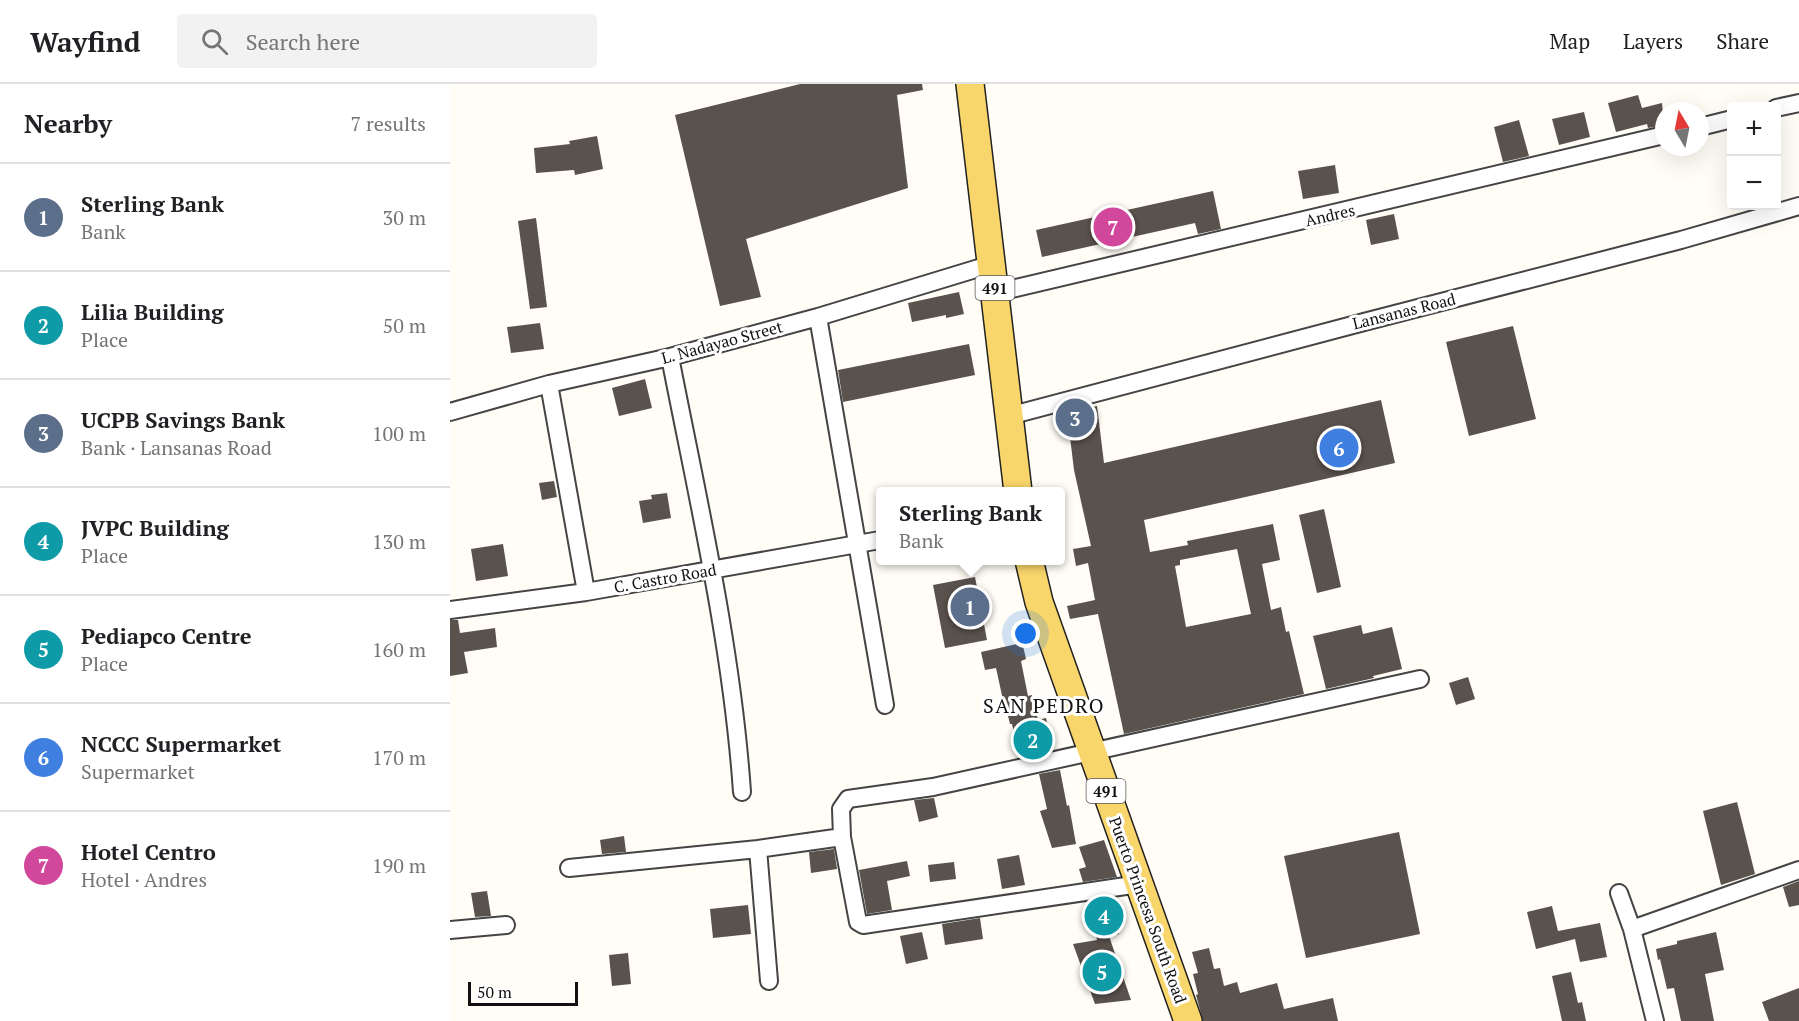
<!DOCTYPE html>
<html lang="en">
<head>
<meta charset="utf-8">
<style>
	:root { --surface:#fff; --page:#f2f2f2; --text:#202124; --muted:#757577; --line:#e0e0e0; --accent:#7c3aed }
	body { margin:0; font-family:"PT Serif",serif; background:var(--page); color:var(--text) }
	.controls { position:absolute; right:18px; top:18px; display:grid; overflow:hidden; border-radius:6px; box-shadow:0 6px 24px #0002 }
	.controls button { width:54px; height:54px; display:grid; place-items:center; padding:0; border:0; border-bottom:2px solid var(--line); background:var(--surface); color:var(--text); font:30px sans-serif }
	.compass { position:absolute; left:1205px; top:18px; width:54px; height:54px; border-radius:50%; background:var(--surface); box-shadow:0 6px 24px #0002; rotate:350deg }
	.scale { position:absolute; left:18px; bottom:15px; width:110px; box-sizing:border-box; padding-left:6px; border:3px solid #111; border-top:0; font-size:16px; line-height:21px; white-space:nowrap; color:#111; -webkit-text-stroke:4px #fff; paint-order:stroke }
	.you { position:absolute; left:576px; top:550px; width:21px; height:21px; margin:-15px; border:4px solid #fff; border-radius:50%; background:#1a73e8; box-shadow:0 0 0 9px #1a73e833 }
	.badge { display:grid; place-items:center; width:39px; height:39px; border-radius:50%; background:var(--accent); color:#fff; font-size:20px; font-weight:700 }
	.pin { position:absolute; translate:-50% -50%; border:3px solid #fff; box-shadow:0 2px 6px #0006 }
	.popup { position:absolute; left:426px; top:403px; width:189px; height:78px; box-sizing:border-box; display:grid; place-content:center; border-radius:6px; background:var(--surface); filter:drop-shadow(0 2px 4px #0005); font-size:20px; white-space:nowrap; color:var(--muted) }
	.popup b { font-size:22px; color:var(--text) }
	.popup::after { content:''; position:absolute; left:50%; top:100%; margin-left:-12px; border:12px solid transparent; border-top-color:var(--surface) }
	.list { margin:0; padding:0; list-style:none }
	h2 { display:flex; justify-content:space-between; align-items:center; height:78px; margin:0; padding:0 24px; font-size:26px }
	h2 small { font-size:20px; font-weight:400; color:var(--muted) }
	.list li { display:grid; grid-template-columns:39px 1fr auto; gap:18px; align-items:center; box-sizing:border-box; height:108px; padding:0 24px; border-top:2px solid var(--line) }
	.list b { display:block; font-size:22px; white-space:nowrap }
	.list p { margin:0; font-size:20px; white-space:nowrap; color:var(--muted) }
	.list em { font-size:20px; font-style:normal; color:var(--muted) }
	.icon { flex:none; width:33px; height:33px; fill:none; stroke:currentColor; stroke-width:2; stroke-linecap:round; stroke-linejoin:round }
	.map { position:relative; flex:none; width:1349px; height:937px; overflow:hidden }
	header { display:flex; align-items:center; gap:36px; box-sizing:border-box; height:84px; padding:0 30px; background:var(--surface); border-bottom:2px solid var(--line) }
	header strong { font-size:28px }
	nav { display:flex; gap:33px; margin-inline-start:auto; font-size:21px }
	.search { width:420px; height:54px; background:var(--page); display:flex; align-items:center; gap:15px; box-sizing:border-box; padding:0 21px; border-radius:6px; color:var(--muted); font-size:22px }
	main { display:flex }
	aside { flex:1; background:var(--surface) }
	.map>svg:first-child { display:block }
	.building { fill:#5a524d; fill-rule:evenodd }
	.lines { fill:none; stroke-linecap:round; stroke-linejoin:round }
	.street-casing { stroke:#444; stroke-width:20 }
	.primary-casing { stroke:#222; stroke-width:30 }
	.street { stroke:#fff; stroke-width:16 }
	.primary { stroke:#f9d66b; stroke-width:27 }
	.labels { text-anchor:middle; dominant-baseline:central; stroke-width:6; stroke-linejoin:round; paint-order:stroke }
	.shield { fill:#fff; stroke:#585858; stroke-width:1.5 }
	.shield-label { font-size:15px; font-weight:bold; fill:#111 }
	.street-label { font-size:16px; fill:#111; stroke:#fff }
	.quarter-label { font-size:20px; letter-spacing:1.5px; fill:#111; stroke:#fff }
</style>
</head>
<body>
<header>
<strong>Wayfind</strong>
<div class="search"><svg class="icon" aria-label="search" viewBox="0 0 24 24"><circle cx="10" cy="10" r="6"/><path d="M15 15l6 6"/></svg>Search here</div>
<nav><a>Map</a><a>Layers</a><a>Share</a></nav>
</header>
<main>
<aside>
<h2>Nearby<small>7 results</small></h2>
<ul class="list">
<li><span class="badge" style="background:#5c6f8a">1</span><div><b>Sterling Bank</b><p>Bank</p></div><em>30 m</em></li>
<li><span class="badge" style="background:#0f9aa8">2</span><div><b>Lilia Building</b><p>Place</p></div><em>50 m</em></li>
<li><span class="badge" style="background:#5c6f8a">3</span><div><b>UCPB Savings Bank</b><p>Bank · Lansanas Road</p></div><em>100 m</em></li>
<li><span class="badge" style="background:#0f9aa8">4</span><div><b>JVPC Building</b><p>Place</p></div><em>130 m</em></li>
<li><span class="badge" style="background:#0f9aa8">5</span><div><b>Pediapco Centre</b><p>Place</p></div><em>160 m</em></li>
<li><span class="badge" style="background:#3f7fe0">6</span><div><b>NCCC Supermarket</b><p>Supermarket</p></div><em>170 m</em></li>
<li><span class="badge" style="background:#d1479c">7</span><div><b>Hotel Centro</b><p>Hotel · Andres</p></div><em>190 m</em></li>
</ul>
</aside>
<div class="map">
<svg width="1349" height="937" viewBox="0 0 1349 937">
	<rect width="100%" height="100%" fill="#fffdf5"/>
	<path class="building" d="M350,0H472L473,6L447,11L458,104L296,155L311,213L270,222L225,31Z
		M1188,11L1192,24L1212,19L1214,41L1198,44L1197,40L1166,48L1158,19Z
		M1134,28L1140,53L1109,61L1102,35Z
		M1069,36L1079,72L1053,78L1044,43Z
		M147,52L153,85L125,91L124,86L86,89L84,64L120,60L119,57Z
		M885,81L889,109L853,115L848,87Z
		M763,107L771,145L748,150L745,139L592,173L586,146Z
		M944,130L949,155L921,161L916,136Z
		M86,134L97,223L80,225L68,137Z
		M509,208L514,230L496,234V231L462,238L458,219Z
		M90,239L94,265L61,269L57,243Z
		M1063,242L1086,335L1019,352L996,258Z
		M519,260L525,291L393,318L388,286Z
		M195,295L202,324L169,332L162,304Z
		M931,316L945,379L694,436L700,468L738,461L737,457L823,440L830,476L812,480L821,526L831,523L836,548L839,547L854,610L674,650L648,530L620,535L617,522L645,516L638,479L626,482L623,465L641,462L624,386L617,328L647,322L654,379ZM787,465L801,530L736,543L725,482L730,481V476Z
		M104,397L107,413L92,416L89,399Z
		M217,409L221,434L193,439L189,417L202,415L201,411Z
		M874,425L891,503L867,509L849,431Z
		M53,460L58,492L26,497L21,465Z
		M525,493L537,556L495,564L483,501Z
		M0,536H8L10,549L45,544L47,563L14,568L18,589L0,592Z
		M911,541L913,550L942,543L952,585L923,592L924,594L876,605L863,552Z
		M578,548L581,560L573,562L576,575L571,577L578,612L582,611L588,636L596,634L603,666L570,673L562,640H560L554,615L553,616L546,584L535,586L531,568L567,560L565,552Z
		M1018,593L1025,615L1006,621L999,599Z
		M610,686L617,722L619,721L626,760L602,764L590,727L597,725L589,690Z
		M484,714L488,733L469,738L464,716Z
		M1287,718L1305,790L1271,801L1253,727Z
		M949,748L970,850L856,874L834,772Z
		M174,752L176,768L152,770L150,756Z
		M654,756L667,793L633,798L629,785L636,783L629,763Z
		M384,765L387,785L361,789L359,768Z
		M569,771L575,801L552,805L547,775Z
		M457,777L460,792L437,797L442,826L417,830L409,786Z
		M504,778L506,795L480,798L478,781Z
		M1349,797V821L1339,823L1333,803Z
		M37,807L41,832L25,833L21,809Z
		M662,815L669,850L659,852L681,916L645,920L623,860L647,856L639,818Z
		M298,821L301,850L263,854L260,825Z
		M1102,822L1108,847L1150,839L1157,873L1130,878L1125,855L1086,865L1077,828Z
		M530,834L533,855L495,861L492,840Z
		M472,848L478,875L456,880L450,852Z
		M1266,848L1274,886L1255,890L1264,937H1231L1224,904L1217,905L1210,875L1208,876L1206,865L1227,860V857Z
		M759,864L764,885L770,884L774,902L787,898L790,909L827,899L834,925L883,914L888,937H753L746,911L748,910L743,890L748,889L742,868Z
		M178,869L181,900L162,902L159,871Z
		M1121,888L1128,919L1132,918L1136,937H1112L1102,892Z
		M1349,904V937H1319L1312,918Z"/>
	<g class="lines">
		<defs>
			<path id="street" d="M1326,24L1349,19
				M1250,43L1282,35
				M545,209L1214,51
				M368,233L435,621
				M220,273C248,417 282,562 292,708
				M99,300L136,508
				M0,328L99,300L220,273L368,233L542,180
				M559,332L914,238L1231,156L1349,122
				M0,526L136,508L430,456
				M308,765L319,897
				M119,784L308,765L392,753
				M689,800L413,841L408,838L392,753L391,725L398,715L483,703L970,595
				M1169,809L1182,845L1205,937
				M1182,845L1349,786
				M0,846L56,841"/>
			<path id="primary" d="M520,0L568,408
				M579,476L589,518L738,937"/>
		</defs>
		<use href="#street" class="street-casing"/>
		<use href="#primary" class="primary-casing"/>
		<use href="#street" class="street"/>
		<use href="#primary" class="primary"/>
	</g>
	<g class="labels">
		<g class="shield">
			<rect x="525.5" y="192" width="39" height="24" rx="4.5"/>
			<rect x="636.5" y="695" width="39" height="24" rx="4.5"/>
		</g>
		<g class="shield-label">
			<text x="545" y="204">491</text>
			<text x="656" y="707">491</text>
		</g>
		<g class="street-label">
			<text transform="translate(880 131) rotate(-13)">Andres</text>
			<text transform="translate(954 227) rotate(-14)">Lansanas Road</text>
			<text transform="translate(272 258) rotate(-15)">L. Nadayao Street</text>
			<text transform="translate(215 494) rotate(-10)">C. Castro Road</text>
			<text transform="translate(698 826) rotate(70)">Puerto Princesa South Road</text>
		</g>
		<g class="quarter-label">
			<text x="594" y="621">SAN PEDRO</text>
		</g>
	</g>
</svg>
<div class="controls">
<button>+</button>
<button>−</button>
</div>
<svg class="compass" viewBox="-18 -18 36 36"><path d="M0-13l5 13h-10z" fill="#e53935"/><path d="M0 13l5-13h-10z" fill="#757577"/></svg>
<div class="scale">50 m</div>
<div class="you"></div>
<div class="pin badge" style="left:520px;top:523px;background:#5c6f8a">1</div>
<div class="popup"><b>Sterling Bank</b>Bank</div>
<div class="pin badge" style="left:583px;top:656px;background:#0f9aa8">2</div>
<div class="pin badge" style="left:625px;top:334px;background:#5c6f8a">3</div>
<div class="pin badge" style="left:654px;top:832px;background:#0f9aa8">4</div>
<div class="pin badge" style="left:652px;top:888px;background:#0f9aa8">5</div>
<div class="pin badge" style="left:889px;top:364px;background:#3f7fe0">6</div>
<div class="pin badge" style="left:663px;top:143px;background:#d1479c">7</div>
</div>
</main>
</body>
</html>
